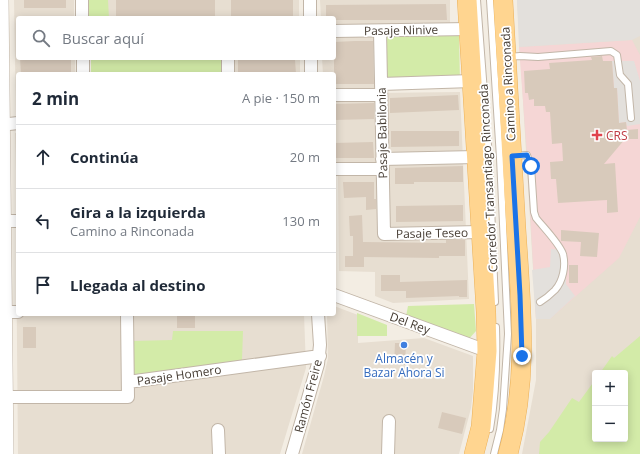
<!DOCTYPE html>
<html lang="es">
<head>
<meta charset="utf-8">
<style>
	:root { --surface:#fff; --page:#f6f6f7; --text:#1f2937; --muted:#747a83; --line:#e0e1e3 }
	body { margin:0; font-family:"Open Sans",sans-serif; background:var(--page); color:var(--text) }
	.controls { position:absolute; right:12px; bottom:12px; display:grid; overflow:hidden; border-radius:4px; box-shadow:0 2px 10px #0003 }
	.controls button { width:36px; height:36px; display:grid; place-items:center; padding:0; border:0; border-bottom:1px solid var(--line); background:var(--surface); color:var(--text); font:20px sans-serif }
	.stop { position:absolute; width:12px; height:12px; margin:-9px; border:3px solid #1a73e8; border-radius:50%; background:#fff }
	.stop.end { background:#1a73e8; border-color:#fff; box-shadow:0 1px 4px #0008 }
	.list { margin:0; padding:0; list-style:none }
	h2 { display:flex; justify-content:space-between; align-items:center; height:52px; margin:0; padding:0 16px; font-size:17px }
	h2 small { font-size:13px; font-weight:400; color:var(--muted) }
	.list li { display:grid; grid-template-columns:26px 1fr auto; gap:12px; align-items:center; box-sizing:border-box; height:64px; padding:0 16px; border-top:1px solid var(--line) }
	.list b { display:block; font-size:15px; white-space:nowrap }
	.list p { margin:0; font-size:13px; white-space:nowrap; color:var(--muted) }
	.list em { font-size:13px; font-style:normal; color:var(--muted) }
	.icon { flex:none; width:22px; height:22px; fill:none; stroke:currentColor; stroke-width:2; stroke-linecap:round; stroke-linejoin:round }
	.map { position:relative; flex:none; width:640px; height:454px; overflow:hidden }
	.search { position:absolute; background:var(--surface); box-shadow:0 2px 10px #0003; left:16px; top:16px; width:320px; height:44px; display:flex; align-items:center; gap:10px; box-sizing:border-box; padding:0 14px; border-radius:4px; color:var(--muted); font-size:15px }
	.panel { position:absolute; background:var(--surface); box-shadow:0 2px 10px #0003; left:16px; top:72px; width:320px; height:244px; border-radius:4px }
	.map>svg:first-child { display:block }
	.residential { fill:#e7ded1; fill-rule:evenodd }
	.medical { fill:#f5d6d5 }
	.green { fill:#d3eba8 }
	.parking { fill:#e3e0dc }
	.building { fill:#d8cabb }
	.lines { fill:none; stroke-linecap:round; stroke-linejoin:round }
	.service-casing { stroke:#c2b6a8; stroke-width:8 }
	.minor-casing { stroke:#c2b6a8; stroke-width:14 }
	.tertiary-casing { stroke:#c2b6a8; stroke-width:16 }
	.primary-casing { stroke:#ecb158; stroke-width:20 }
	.service { stroke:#fff; stroke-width:6 }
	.minor { stroke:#fff; stroke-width:12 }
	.tertiary { stroke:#fff; stroke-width:15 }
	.primary { stroke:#ffd590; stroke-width:19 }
	.route { stroke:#1a73e8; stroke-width:5 }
	.health-dot { fill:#e0444e; stroke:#fff; stroke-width:1.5 }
	.shop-dot { fill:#3f7fe0; stroke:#fff; stroke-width:1.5 }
	.labels { text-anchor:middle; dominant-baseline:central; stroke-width:3.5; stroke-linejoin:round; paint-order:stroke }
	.street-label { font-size:12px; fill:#453c33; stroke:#fff }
	.health-label { font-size:12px; fill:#be3a42; stroke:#fff; text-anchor:start }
	.shop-label { font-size:12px; fill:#366cbe; stroke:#fff }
</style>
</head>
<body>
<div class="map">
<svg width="640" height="454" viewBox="0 0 640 454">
	<rect width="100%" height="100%" fill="#f3ede3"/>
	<path class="residential" d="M14,0H74V18H18V58H75V74H18V117H16Z
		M106,0H299V18H106Z
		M320,0H450V27L377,93L460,92L469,299L393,303L375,296V272L339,271L338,167L334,166V74H323L322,58H334V18H321Z
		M517,0H640V454H522L536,380V319ZM595,373H625V439H595Z
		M234,58H300V74H234Z
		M15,133H18V209H17Z
		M16,231H18V314H304L306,368L280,454H18Z
		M334,306L358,315V343L424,338L473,356V391L471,408L459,454H302L324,376L328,358L327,314H334Z"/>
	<path class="medical" d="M632,40L640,55V217L619,258L550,319H536L527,155L519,47Z"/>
	<path class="green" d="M88,0H108L109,18H89Z
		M459,33L460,83L384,85L383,35Z
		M91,58H223V74H91Z
		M474,304L476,331L467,341L406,316L408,306Z
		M357,313L387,325V336H357Z
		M173,331H243L242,360L179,372L132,376V341L172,340Z
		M640,336V454H539L540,442L549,432L572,398L579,402L595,380V439H625V373H600L612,356L614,358Z"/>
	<path class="parking" d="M517,0H640V36L632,40L519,47Z
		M612,61H634L640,81V124L627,126L626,122L619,123L617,88H614Z
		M551,249L566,250V284L575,296L550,319H536L532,270L550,267Z"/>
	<path class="building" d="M24,0H66V8H24Z
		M116,0H215V18H116Z
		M231,0H293V18H231Z
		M446,4L447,20H334V18H326V5Z
		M355,41H373L374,84H334V42Z
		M602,56L603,61H612L614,88H617L619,123L626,122L627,130L638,129V139H625L604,164L615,163L618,212L607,213V200L558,203L556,179H551L550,162L563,161L562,143L552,144L550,112H546L545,106H534V99L529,100L528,93H525L524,71L550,69L549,63L592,60L591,57Z
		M20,58H71V74H21Z
		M238,60H295L296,74H238Z
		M458,95L459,110L390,113V98Z
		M374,103V119L334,120V104Z
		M391,131H459V146L391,147Z
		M373,142L374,158H334V143Z
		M463,166V182H414V184H395V168Z
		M343,182H374V199H376V209L366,210V197L344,198Z
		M463,205V221L396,222V206Z
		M362,215L363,242L446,243V240H465V256H439V258L364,257V267H345V256H353V236H350L349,216Z
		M561,230L599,233L597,257L580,256L581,242L561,241Z
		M569,265H578V283H569Z
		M381,275H400V282L467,280V297H459V296L406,298V291H381Z
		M177,314H195V328H177Z
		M23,327H36V348H23Z
		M395,343H406L405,365H394Z
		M442,412L466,418L462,434L438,428Z"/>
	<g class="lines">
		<defs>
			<path id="service" d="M477,0L489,158L495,302
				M490,0L500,158L508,334L503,409L500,430L494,454
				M508,57L520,56L538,57L611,51L617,55L620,75L628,84L631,118
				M513,156L527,155L531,166L534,212L536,218C544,228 559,243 563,254C566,266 563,281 555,290C550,295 545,299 540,302
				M490,429C496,395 497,361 496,327"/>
			<path id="minor" d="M82,0V18
				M310,0V18
				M334,31L469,29
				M380,31L384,234L480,232
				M83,58V74
				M228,58V74
				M311,58V74
				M381,84L472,81
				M334,95H381
				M0,125L18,123
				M382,159L476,157
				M334,169H383
				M0,221H18
				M334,295L487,351
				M4,312H18
				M128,382L320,356
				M5,397H128L127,314
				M218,430L219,454
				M292,454L318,364L320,345L318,314
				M388,454L389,421"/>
			<path id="tertiary" d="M1,0L6,454"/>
			<path id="primary" d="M467,0L486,312L487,351L485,376L481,427L474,454
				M503,0C507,76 511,152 516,228C521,306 529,377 508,454"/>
		</defs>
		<use href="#service" class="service-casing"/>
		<use href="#minor" class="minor-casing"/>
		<use href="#tertiary" class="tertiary-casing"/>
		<use href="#primary" class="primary-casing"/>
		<use href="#service" class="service"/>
		<use href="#minor" class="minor"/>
		<use href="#tertiary" class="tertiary"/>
		<use href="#primary" class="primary"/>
	</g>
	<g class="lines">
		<path class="route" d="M522,356L520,295L512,156L527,155L531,166"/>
	</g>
	<path class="health-dot" d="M595 129h4v4h4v4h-4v4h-4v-4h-4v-4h4z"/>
	<circle class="shop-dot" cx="404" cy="345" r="4"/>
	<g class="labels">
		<g class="street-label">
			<text transform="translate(401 30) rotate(-1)">Pasaje Ninive</text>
			<text transform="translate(508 84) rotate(-93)">Camino a Rinconada</text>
			<text transform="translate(382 133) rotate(-91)">Pasaje Babilonia</text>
			<text transform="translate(488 178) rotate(-93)">Corredor Transantiago Rinconada</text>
			<text transform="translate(432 233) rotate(-1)">Pasaje Teseo</text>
			<text transform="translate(410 323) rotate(20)">Del Rey</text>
			<text transform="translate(179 375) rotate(-8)">Pasaje Homero</text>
			<text transform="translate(308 396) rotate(-75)">Ramón Freire</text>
		</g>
		<g class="health-label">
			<text x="606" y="135">CRS</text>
		</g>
		<g class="shop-label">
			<text x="404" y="358">Almacén y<tspan x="404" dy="14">Bazar Ahora Si</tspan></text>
		</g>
	</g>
</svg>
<div class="controls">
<button>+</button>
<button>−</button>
</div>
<div class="stop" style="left:531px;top:166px"></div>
<div class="stop end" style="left:522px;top:356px"></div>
<div class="search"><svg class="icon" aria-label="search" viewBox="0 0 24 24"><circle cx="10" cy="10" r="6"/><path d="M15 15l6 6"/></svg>Buscar aquí</div>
<section class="panel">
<h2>2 min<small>A pie · 150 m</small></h2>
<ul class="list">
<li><svg class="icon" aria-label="ahead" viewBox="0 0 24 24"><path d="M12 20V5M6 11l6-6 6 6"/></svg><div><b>Continúa</b></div><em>20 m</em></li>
<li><svg class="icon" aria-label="left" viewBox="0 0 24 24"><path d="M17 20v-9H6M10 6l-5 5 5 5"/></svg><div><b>Gira a la izquierda</b><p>Camino a Rinconada</p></div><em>130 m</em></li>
<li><svg class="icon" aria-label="arrive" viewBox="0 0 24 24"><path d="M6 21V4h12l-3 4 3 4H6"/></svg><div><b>Llegada al destino</b></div></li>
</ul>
</section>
</div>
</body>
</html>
